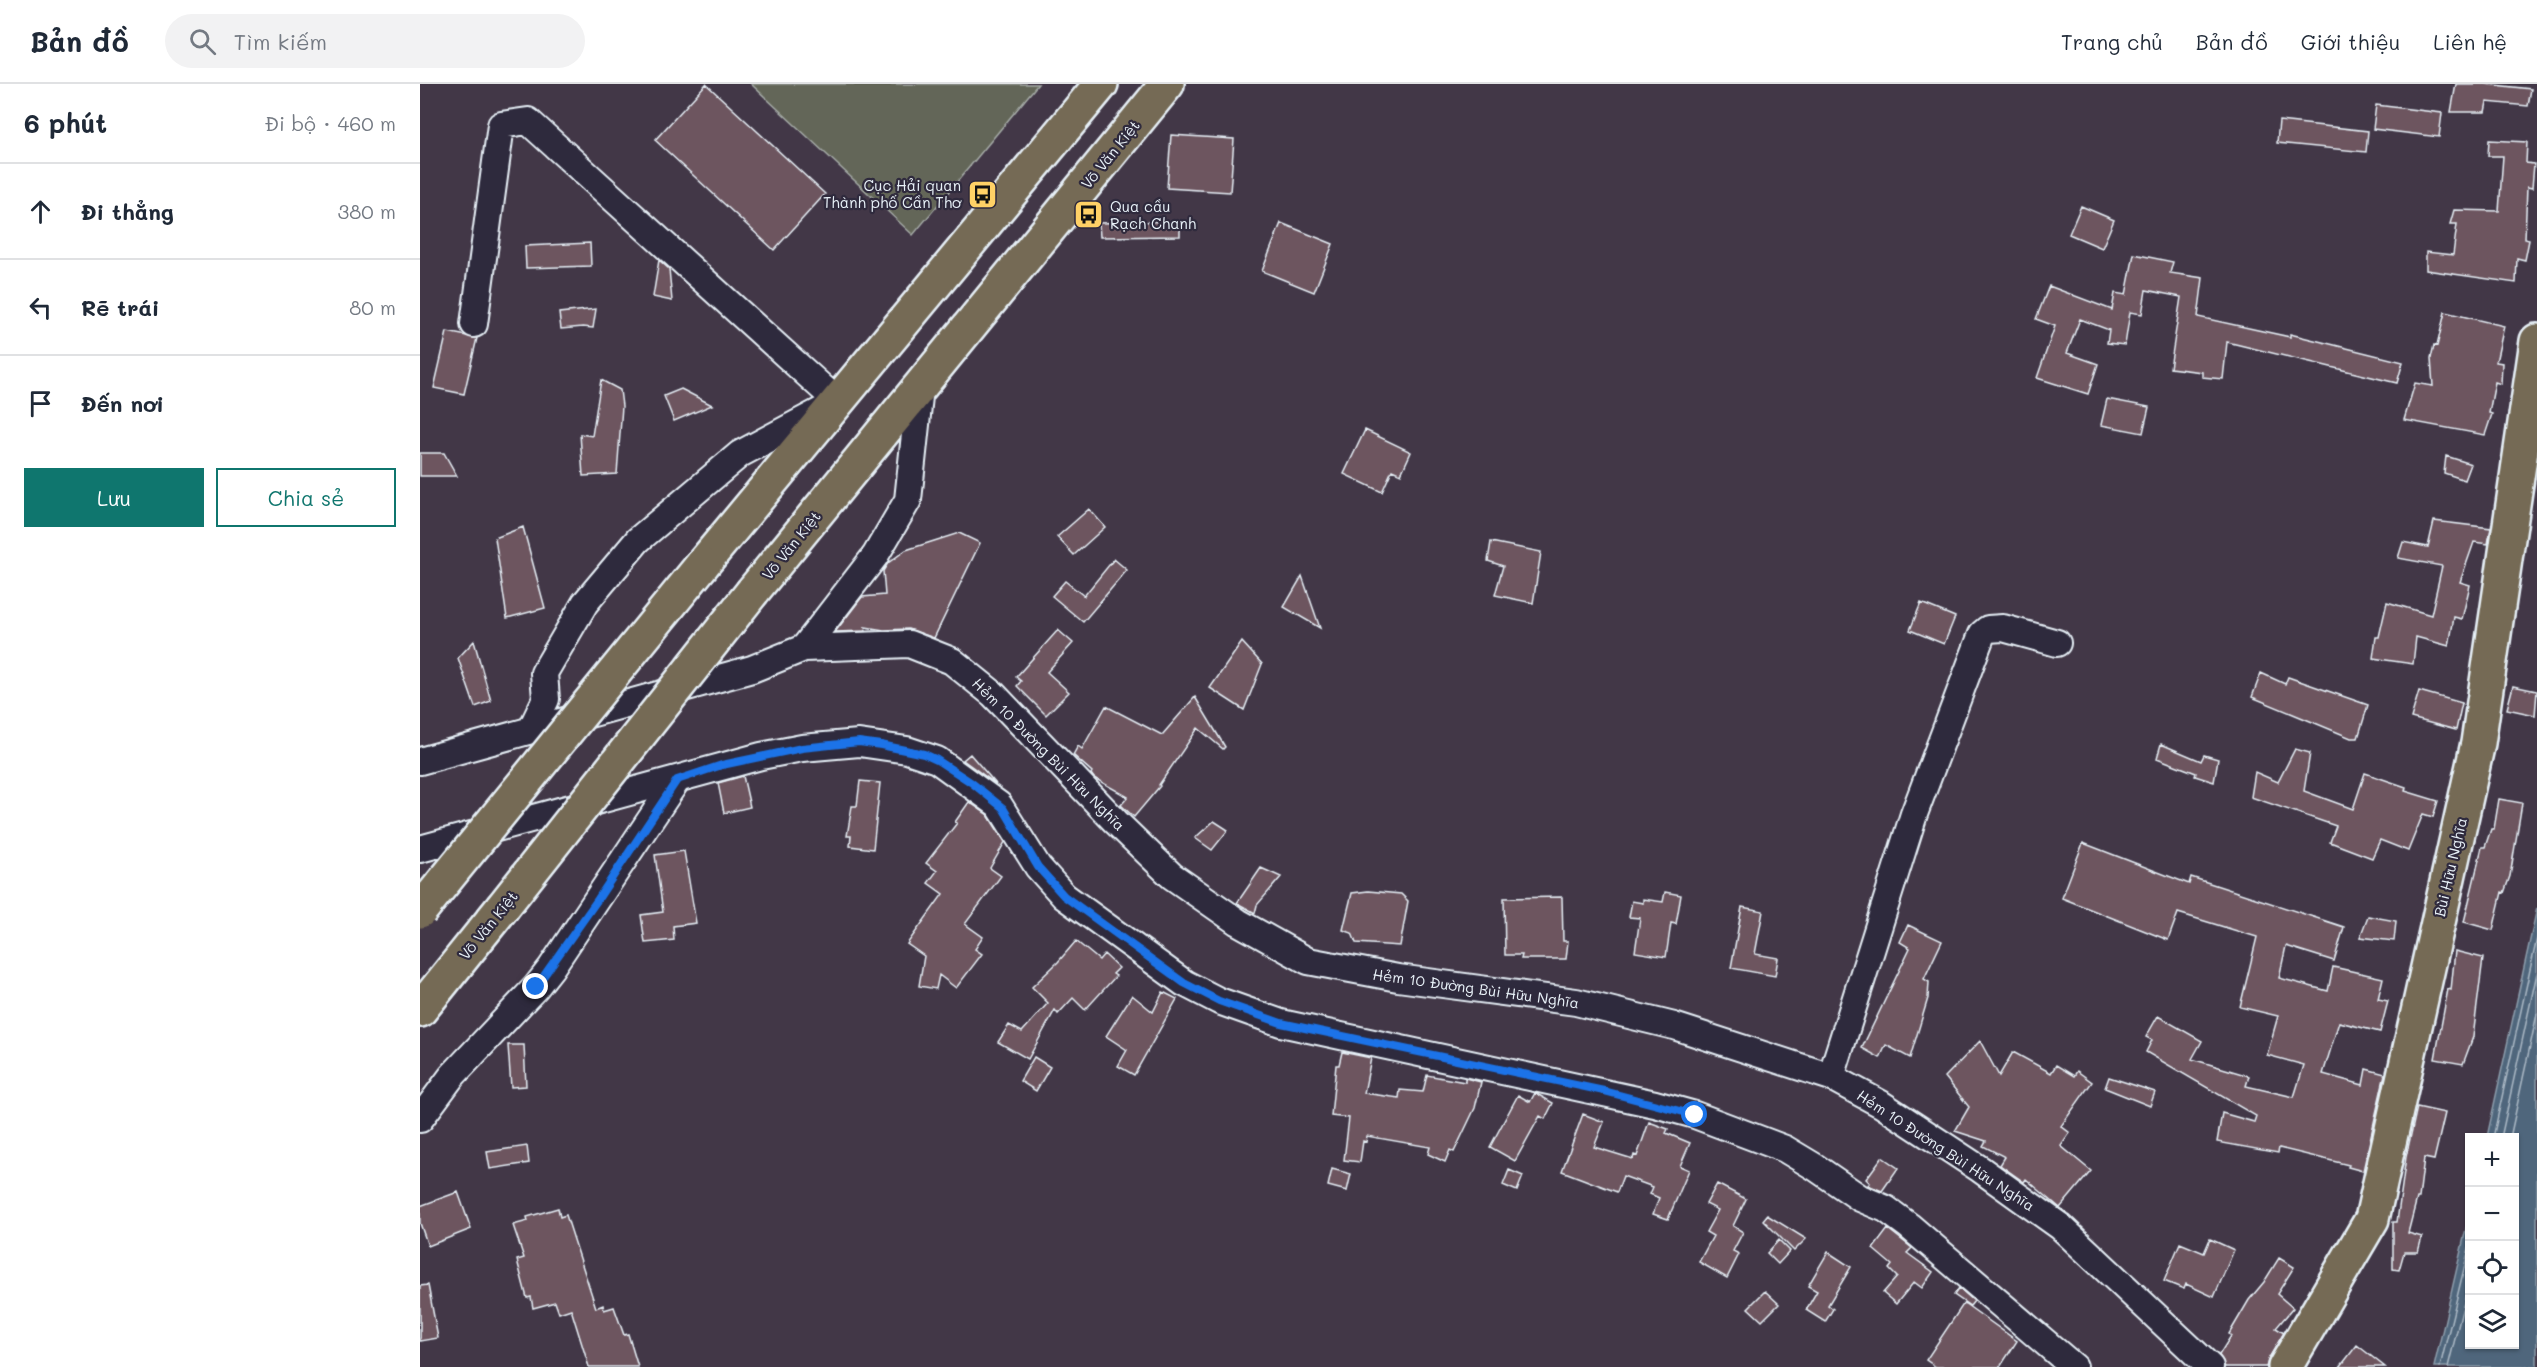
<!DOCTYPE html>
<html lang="vi">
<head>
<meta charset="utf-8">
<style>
	:root { --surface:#fff; --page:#f2f2f3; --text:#1f2937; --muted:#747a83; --line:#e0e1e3; --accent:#0f766e }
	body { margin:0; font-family:Mali,sans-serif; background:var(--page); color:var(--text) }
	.controls { position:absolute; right:18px; bottom:18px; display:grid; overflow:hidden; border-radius:0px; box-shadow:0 2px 4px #0004 }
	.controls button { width:54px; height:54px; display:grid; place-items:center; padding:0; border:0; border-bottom:2px solid var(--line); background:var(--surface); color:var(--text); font:30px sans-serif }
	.stop { position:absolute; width:18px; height:18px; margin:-14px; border:4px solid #1a73e8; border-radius:50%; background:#fff }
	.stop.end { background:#1a73e8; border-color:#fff; box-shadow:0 2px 6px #0008 }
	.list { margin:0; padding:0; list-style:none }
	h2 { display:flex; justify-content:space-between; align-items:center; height:78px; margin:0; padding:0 24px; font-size:26px }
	h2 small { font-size:20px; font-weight:400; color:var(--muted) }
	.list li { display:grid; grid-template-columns:39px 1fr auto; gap:18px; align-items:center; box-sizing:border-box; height:96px; padding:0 24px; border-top:2px solid var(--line) }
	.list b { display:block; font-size:22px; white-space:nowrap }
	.list em { font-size:20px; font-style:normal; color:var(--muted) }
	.actions { display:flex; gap:12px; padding:18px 24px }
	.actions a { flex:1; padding:14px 0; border:2px solid var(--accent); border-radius:0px; text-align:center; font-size:21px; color:var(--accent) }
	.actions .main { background:var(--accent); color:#fff }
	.icon { flex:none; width:33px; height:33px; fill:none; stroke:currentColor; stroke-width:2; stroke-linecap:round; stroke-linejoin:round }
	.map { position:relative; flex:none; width:2117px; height:1283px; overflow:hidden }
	header { display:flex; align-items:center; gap:36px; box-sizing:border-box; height:84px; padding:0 30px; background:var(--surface); border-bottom:2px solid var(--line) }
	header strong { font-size:28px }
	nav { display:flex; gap:33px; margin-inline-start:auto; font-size:21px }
	.search { width:420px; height:54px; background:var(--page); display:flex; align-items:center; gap:15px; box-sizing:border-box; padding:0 21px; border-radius:33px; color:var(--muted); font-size:22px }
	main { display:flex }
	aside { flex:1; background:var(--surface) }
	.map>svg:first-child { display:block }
	.green { fill:#646658; stroke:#a6aca8; stroke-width:1.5 }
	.water { fill:#50667b; stroke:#8d9ead; stroke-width:1.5 }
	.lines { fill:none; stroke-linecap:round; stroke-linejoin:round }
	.shore { stroke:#abb9c6; stroke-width:1.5 }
	.building { fill:#6d555f; stroke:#e8f1f8; stroke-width:1.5 }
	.minor-casing { stroke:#e8f1f8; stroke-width:30 }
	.major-casing { stroke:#e8f1f8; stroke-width:38 }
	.minor { stroke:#2f2a3d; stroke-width:26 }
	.major { stroke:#756a55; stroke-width:33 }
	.major-bridge-casing { stroke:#e8f1f8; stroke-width:38; stroke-linecap:butt }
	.major-bridge { stroke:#756a55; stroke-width:33 }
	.route { stroke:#1a73e8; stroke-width:8 }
	.labels { text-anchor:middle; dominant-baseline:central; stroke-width:4.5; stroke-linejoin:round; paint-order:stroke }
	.street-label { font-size:15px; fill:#e8f1f8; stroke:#2f2a3d }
	.poi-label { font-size:15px; fill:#e8f1f8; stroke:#2f2a3d; text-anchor:end }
</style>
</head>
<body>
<header>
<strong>Bản đồ</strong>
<div class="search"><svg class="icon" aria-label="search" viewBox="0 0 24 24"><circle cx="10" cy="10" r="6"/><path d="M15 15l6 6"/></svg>Tìm kiếm</div>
<nav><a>Trang chủ</a><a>Bản đồ</a><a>Giới thiệu</a><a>Liên hệ</a></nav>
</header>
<main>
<aside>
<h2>6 phút<small>Đi bộ · 460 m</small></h2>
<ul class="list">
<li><svg class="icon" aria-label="ahead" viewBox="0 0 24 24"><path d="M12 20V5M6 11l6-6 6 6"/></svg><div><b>Đi thẳng</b></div><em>380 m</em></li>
<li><svg class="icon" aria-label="left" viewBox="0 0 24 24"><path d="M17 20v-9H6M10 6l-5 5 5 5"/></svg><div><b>Rẽ trái</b></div><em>80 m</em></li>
<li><svg class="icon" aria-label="arrive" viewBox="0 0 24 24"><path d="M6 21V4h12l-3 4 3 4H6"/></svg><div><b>Đến nơi</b></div></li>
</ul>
<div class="actions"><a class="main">Lưu</a><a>Chia sẻ</a></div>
</aside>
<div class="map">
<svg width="2117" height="1283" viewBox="0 0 2117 1283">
	<rect width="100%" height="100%" fill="#423747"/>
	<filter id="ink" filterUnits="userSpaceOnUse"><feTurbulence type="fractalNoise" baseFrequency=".0167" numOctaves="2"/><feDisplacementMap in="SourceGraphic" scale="12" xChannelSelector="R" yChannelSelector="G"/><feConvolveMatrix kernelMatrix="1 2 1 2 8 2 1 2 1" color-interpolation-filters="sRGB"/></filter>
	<g filter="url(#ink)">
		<path class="green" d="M331,0H618L493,151Z"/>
		<path class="water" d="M2117,824V1283H2014L2049,1132L2050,1260H2094V1054L2067,1053Z"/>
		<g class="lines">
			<path class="shore" d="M2073,1054L2117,854
				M2081,1054L2117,889
				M2090,1054L2117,930
				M2020,1283L2050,1160
				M2028,1283L2050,1194"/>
		</g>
		<path class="building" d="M286,0L405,110L354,166L235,56Z
			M2036,0H2065L2111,5L2108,22L2067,18L2065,28H2031Z
			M1956,21L2022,29L2019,53L1953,45Z
			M1859,37L1948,47L1946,68L1857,59Z
			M751,51L814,55L810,108L747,104Z
			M2069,56L2107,58L2106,79L2114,80L2112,104L2107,103L2105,155L2109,156L2105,176L2097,174L2096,199L2006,186V168L2033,171L2037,140H2030L2034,126L2079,127L2083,72H2068Z
			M1661,122L1694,136L1682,164L1649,150Z
			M760,137V152L680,153L679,139Z
			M861,139L913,160L894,208L842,187Z
			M170,159L171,182L106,184L105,162Z
			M1714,170L1753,178L1750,189L1783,194L1778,233L1870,253V250L1983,278L1977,299L1807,258L1803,295L1782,293V288L1750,284L1761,213L1726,206L1722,230L1710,228L1705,261L1687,259L1689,246L1660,235L1647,269L1678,280L1668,310L1617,294L1635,242L1616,235L1629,202L1692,226L1695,209L1706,211Z
			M239,176L249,185L252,217L233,213Z
			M176,225L173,244L163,243L141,245L139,229Z
			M2025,228L2084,242L2076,278L2082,279L2081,300L2075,298L2069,329L2072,330L2065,351L1984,336L1995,299L2013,302L2011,274L2014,261L2017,262Z
			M27,248L57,254L44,310L14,304Z
			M181,296L200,306L202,322L197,390L163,392L160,350L172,352Z
			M261,305L292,321L254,337L244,312Z
			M1687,315L1729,323L1723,349L1681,341Z
			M945,346L991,368L981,390L972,386L962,408L924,390Z
			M0,369H24L37,392H0Z
			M2026,372L2051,380L2045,396L2024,389Z
			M669,425L685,443L654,471L637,453Z
			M2014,437L2071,444L2068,460L2054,458L2040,498L2050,501L2042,535L2034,533L2029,562L1996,553L1993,580L1953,574L1956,553H1959L1967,518L2011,531L2022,482L1978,474L1983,458L2008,463Z
			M103,443L125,524L87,534L75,454Z
			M539,449L560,459L514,554L488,545L464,546L445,543L446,547L415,548L442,513L465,511L463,487L468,479L486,466Z
			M1071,458L1121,468L1113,519L1075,511L1083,482L1068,477Z
			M694,475L707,486L663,538L632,512L645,497L664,512Z
			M882,492L900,544L864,523Z
			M1501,519L1535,533L1524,560L1490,546Z
			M638,546L653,559L627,588L649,608L626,631L597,602L601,597L596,593Z
			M54,557L71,617L55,623L38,574Z
			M822,558L842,580L824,626L790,604Z
			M1841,589L1865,600L1868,593L1948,621L1938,654H1931L1832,613Z
			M2093,602L2117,607L2115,631L2087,625Z
			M1999,607L2042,619L2036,646L1991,634Z
			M775,613L805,663L803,665L778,644L739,701L740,702L714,733L701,721L708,713L674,694L671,690L672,688L653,671L658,662L662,665L686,622L742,651Z
			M1741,660L1781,677L1784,671L1798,675L1794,698L1775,692L1776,689L1737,674Z
			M1875,665L1890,669L1884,707L1933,725L1945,689L1986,703L1985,707L2018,717L2013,733L2003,730L1988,767L1960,756L1952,774L1910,758L1916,742L1831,713L1835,688L1858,698Z
			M550,670L576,700L543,676Z
			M323,692L330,723L304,729L298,699Z
			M440,697L460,699L453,765L430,762L431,752H427L432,722H437Z
			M2079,715L2102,719L2090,792L2084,809L2082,808L2073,846L2044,838L2062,763H2065L2071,745H2074Z
			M549,718L568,731L585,758L570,784L581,792L545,840L563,853L555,865L562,870L536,904L519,891L516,905L499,902L504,872L487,860L523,810L508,799L517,787L506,779L537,739L535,738Z
			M794,737L808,746L792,766L775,754Z
			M1663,759L1769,800L1771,793L1924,843L1914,877L1866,862L1859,894L1908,907L1913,883L1963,894L1958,915L1968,917L1960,948L1919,938L1903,990L1943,1001L1946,985L1965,990L1943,1087L1928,1083L1929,1081L1859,1064L1858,1069L1797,1058L1802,1029L1834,1038L1836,1032L1726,968L1732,956L1726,953L1738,932L1782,957L1772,975L1829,992L1826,1002L1874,1013L1884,981L1847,971L1858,932L1820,923L1837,853L1758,829L1748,856L1642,814Z
			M264,767L276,839L253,842L254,856L225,859L221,831L243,828L235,771Z
			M841,784L861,793L837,821L835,829L817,819Z
			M948,807L981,810L988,817L980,862L936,859L932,849L923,846L932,809Z
			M1245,808L1261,811L1256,840L1251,839L1246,873L1215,868L1220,834L1209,833L1212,817L1223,819V815L1243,818Z
			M1142,813L1143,857H1148L1146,875H1101L1102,871H1085L1084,814Z
			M1322,823L1343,827L1335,870L1358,874L1355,892L1311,884Z
			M1948,832L1976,837L1974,857L1940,853Z
			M1488,841L1522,857L1504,895L1509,898L1508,914L1490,974L1466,961L1460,974L1442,964L1490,864L1480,858Z
			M656,857L679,876L684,870L699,884L693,890L696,892L665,926L653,914L638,930L635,926L608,975L578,958L589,941L602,948L628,919L612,903L638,878Z
			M2035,867L2063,874L2053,953L2043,980L2015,975L2028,905L2031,906Z
			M743,908L757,915L714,991L698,982L707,966L686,952L712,911L733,928Z
			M1560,957L1579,992L1593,968L1631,989L1636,981L1654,992L1657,987L1672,998L1641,1042L1650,1049L1641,1062L1671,1087L1640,1124L1606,1095L1604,1098L1580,1081L1585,1073L1563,1062L1566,1057L1535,1047L1549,1023L1525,993Z
			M88,961H104L106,1002L91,1003Z
			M922,968L951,974L944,1009L979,1014L980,1006L1003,1008L1007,991L1045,998V994L1061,998L1055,1024L1034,1068L1030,1066L1025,1078L1008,1070L1010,1063L947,1052L946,1058L943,1057L940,1078L924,1076L929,1034L911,1032L916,981H919Z
			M614,973L630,983L616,1007L600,997Z
			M1689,993L1735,1008L1730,1022L1685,1004Z
			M1115,1009L1133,1019L1125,1035L1120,1032L1095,1077L1070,1063L1098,1011L1110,1018Z
			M1997,1023L2025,1029L2014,1076L2004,1074L1999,1114H1997L1988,1149L2002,1153L1998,1168H1984L1979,1186L1973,1185V1138H1977L1986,1073Z
			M1163,1030L1184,1038L1174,1063L1213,1075L1214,1071L1217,1072L1229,1038L1248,1045L1246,1049L1270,1059L1260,1082L1269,1086L1248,1135L1233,1130L1239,1114L1230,1110L1233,1103L1203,1092L1197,1108L1142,1087Z
			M107,1062L109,1079L70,1085L67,1068Z
			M1462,1073L1478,1084L1462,1107L1448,1101L1450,1099L1446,1095Z
			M912,1085L931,1090L927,1107L908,1102Z
			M1089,1086L1103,1092L1097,1107L1083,1101Z
			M1297,1100L1326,1115L1313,1142L1323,1148L1313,1167L1319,1170L1307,1194L1279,1178L1293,1152L1286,1148L1298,1126L1286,1120Z
			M38,1108L51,1145L8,1162L0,1139V1122Z
			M138,1124L140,1133L146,1131L176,1224L183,1221L184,1226L194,1223L204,1251L208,1250L218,1283H169L151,1225L139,1229L135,1218L113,1224L111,1213L107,1214L97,1176L104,1174L93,1141L108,1137L107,1133Z
			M1347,1131L1386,1155L1374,1167L1343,1136Z
			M1468,1145L1492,1164L1487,1169L1513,1188L1502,1204L1494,1198L1476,1220L1463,1209L1477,1193L1469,1185L1472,1181L1453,1165Z
			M1790,1155L1814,1166L1794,1213L1766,1200L1764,1205L1744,1197L1760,1159L1784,1169Z
			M1359,1156L1370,1167L1358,1180L1347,1169Z
			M1408,1168L1431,1183L1408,1221L1413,1225L1405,1238L1386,1226L1397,1207L1388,1202Z
			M1859,1174L1874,1183L1857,1210L1873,1224L1856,1244L1864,1249L1849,1274L1846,1283H1805L1799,1271L1811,1252L1809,1250L1829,1216L1844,1198Z
			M8,1201L18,1254L0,1257V1202Z
			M1539,1204L1554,1217L1550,1222L1534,1211Z
			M1345,1207L1359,1220L1342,1237L1328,1224Z
			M1544,1219L1597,1257L1580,1283H1516L1506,1276Z
			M1937,1261L1965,1283H1920Z"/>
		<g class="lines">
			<defs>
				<path id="minor" d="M54,240L81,41L108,37L418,318L320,370L218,456L165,519L124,589L126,615L111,646
					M384,564L455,472L488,416L500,303
					M0,677L332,585L384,564L489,560L532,577L573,610L696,738L752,792L818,838L888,877L978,894L1156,918L1254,942L1411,993L1461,1020L1560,1085L1641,1143L1790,1283
					M0,765L341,672L382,664L439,659L487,666L517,676L579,721L618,783L644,812L764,899L799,917L861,939L1235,1020L1275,1031L1365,1065L1395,1083L1440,1114L1466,1125L1489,1142L1654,1283
					M1411,993L1494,730L1562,550L1568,545L1583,544L1637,559
					M0,1035L32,992L116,903L131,884L257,696"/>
				<path id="major" d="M282,481L681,0
					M333,507L747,0
					M0,926L82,824
					M1865,1283L1952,1135L2058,659L2117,257"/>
			</defs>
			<use href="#minor" class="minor-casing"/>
			<use href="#major" class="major-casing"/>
			<use href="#minor" class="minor"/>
			<use href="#major" class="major"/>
			<defs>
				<path id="major-bridge" d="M82,824L333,507
					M0,827L282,481"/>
			</defs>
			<use href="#major-bridge" class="major-bridge-casing"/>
			<use href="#major-bridge" class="major-bridge"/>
		</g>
	</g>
	<g class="lines" filter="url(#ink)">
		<path class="route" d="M116,903L178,815L257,696L302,681L382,664L439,658L461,661L504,670L517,676L552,699L583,724L618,783L644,812L764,899L799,917L861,939L1184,1007L1275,1031"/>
	</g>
	<defs>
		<symbol id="bus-square" viewBox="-11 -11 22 22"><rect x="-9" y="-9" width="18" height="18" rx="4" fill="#ffd166" stroke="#2f2a3d"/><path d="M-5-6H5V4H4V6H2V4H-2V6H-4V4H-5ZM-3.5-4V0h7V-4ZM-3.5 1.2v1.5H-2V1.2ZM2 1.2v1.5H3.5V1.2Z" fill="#111"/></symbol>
	</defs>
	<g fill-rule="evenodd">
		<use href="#bus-square" x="546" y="94" width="33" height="33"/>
		<use href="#bus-square" x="652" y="114" width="33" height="33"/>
	</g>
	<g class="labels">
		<g class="street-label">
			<text transform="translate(690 70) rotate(-51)">Võ Văn Kiệt</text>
			<text transform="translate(371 461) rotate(-51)">Võ Văn Kiệt</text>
			<text transform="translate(629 670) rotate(45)">Hẻm 10 Đường Bùi Hữu Nghĩa</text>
			<text transform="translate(2030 783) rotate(-77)">Bùi Hữu Nghĩa</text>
			<text transform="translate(68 841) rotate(-51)">Võ Văn Kiệt</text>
			<text transform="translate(1056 904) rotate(8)">Hẻm 10 Đường Bùi Hữu Nghĩa</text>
			<text transform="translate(1526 1066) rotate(33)">Hẻm 10 Đường Bùi Hữu Nghĩa</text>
		</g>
		<g class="poi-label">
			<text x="541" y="101">Cục Hải quan<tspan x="541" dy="17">Thành phố Cần Thơ</tspan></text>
			<text x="690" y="122" text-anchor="start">Qua cầu<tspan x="690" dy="17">Rạch Chanh</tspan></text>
		</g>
	</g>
</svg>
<div class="controls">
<button>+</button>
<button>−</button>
<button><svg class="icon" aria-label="locate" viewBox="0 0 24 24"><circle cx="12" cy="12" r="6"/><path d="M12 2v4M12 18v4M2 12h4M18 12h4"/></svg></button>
<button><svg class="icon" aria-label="layers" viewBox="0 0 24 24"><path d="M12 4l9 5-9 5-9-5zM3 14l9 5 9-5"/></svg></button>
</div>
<div class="stop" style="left:1275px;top:1031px"></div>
<div class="stop end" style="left:116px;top:903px"></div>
</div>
</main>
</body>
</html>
